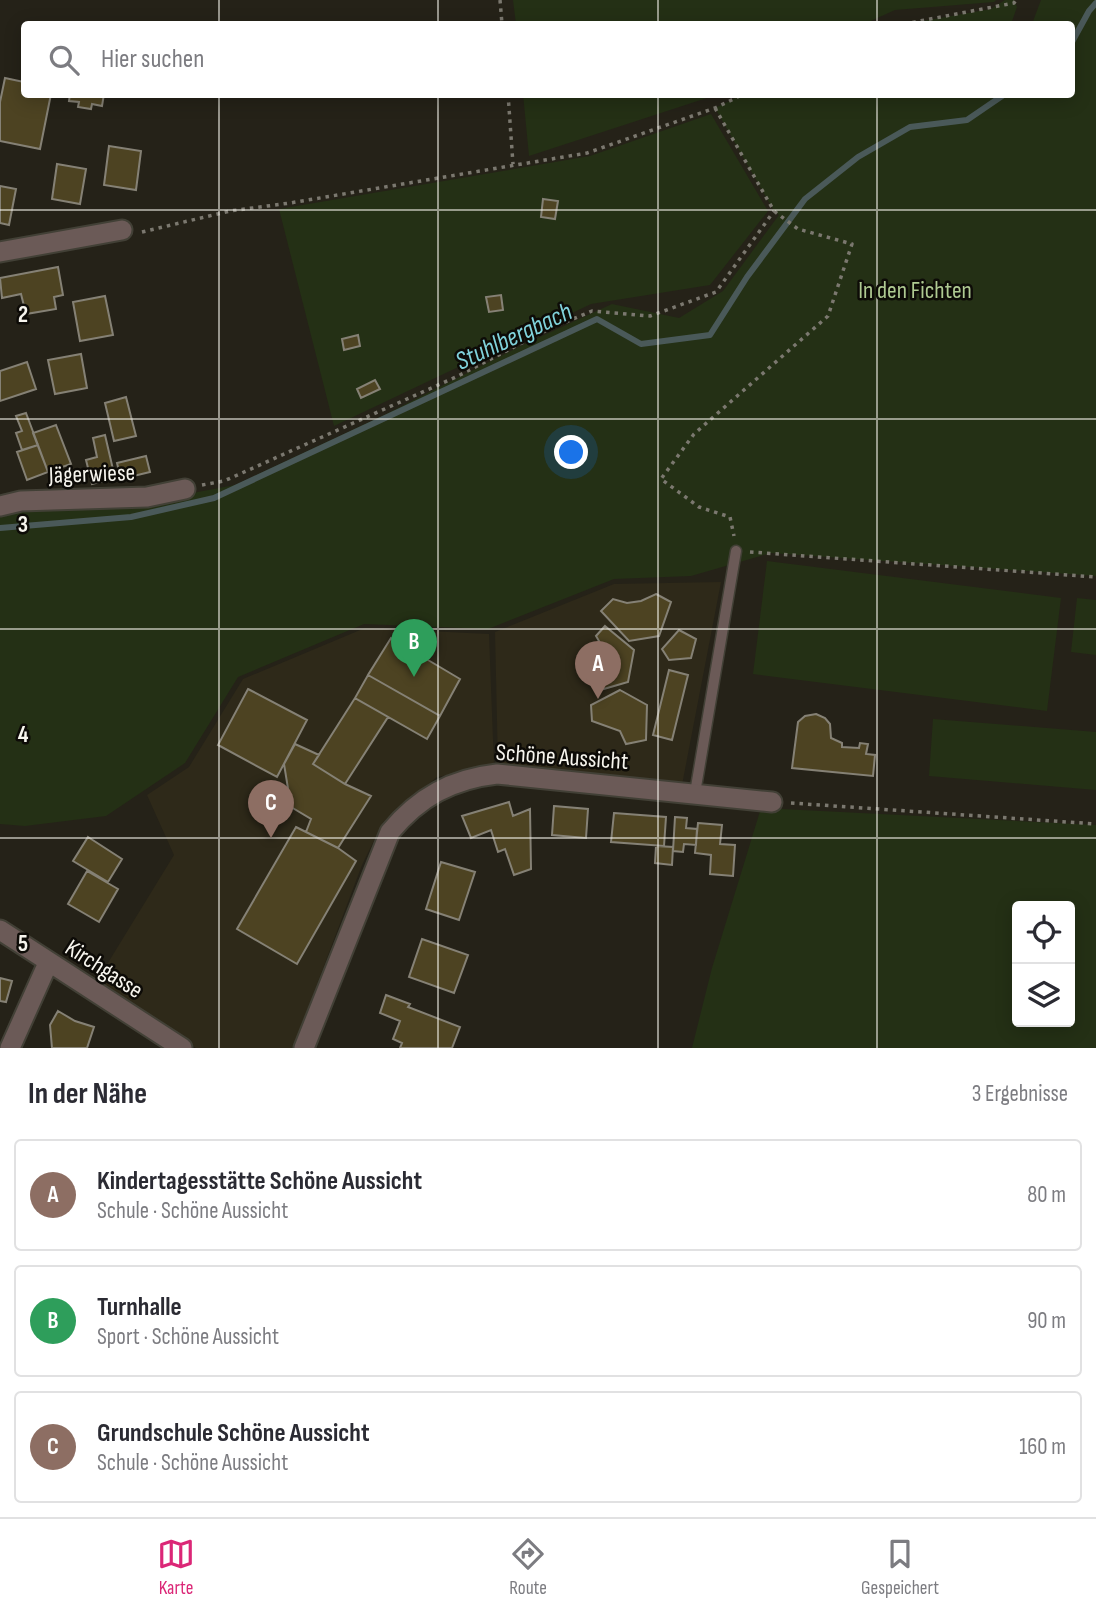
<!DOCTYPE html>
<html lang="de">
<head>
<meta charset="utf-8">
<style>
	:root { --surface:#fff; --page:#f7f7f7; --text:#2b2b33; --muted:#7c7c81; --line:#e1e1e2; --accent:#db2777 }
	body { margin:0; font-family:"Sofia Sans Condensed",sans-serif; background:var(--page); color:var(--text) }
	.controls { position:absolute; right:21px; bottom:21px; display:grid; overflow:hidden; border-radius:7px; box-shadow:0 4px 18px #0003 }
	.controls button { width:63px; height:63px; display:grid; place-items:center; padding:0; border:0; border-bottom:2px solid var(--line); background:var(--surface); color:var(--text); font:35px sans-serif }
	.you { position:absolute; left:572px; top:453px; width:24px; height:24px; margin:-18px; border:5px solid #fff; border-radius:50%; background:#1a73e8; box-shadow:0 0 0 10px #1a73e833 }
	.badge { display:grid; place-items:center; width:46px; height:46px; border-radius:50%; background:var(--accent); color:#fff; font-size:23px; font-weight:700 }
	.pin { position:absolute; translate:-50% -58px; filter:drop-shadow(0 2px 4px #0008) }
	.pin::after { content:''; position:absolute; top:37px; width:24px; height:21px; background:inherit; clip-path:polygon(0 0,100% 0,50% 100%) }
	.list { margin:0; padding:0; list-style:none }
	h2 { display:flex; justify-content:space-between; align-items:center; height:91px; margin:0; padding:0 28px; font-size:30px }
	h2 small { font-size:23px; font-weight:400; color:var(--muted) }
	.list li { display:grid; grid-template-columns:46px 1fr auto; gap:21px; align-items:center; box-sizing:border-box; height:112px; margin:0 14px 14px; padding:0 14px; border:2px solid var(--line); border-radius:7px }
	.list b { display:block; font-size:26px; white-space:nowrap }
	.list p { margin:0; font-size:23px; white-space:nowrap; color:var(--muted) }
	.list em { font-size:23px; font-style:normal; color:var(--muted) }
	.icon { flex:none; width:38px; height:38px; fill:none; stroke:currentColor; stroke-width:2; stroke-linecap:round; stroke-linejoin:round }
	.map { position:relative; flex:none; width:1096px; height:1048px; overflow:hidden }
	.search { position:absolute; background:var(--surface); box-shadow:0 4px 18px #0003; left:21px; right:21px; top:21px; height:77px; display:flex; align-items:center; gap:18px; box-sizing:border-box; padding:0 24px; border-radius:7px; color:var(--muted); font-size:26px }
	.sheet { height:469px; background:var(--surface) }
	nav { display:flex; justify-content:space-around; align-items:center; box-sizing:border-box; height:98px; border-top:2px solid var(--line); background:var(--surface); font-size:19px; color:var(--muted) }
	nav a { display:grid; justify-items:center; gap:4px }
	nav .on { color:var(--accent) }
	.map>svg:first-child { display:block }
	.built { fill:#2e2919 }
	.green { fill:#243015; fill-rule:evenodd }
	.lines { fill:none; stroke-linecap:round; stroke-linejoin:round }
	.stream { stroke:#4a5959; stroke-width:6 }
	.building { fill:#4d4322; stroke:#858175; stroke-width:2 }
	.lane-casing { stroke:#424036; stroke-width:13 }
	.street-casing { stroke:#424036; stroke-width:23 }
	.path { stroke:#7b786f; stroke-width:3.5; stroke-dasharray:3.5 5; stroke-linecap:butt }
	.lane { stroke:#6b5a57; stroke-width:10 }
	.street { stroke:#6b5a57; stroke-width:19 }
	.grid { fill:none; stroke:#f7f5ee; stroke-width:2; stroke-opacity:0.55 }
	.labels { text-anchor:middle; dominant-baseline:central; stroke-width:5; stroke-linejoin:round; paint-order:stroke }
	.park-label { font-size:24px; fill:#afca92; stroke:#0d0b07 }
	.street-label { font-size:24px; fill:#f7f5ee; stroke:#0d0b07 }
	.water-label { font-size:26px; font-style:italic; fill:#80d2db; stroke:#0d0b07 }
	.grid-label { font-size:23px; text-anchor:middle; font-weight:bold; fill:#f7f5ee; stroke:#0d0b07; stroke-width:5; stroke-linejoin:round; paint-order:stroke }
</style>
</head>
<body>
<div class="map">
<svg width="1096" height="1048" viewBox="0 0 1096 1048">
	<rect width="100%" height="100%" fill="#252218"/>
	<path class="built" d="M721,582L682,785L498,765L495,632L614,584Z
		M365,628L489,634L494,766L437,777L383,822L362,865L293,1048H196L95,984L174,855L147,795L189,767L243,679Z"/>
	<path class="green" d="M513,0H996L994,2L895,10L864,24H516Z
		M1005,0H1014L1017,7L1011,24H906L991,9Z
		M1041,0H1096V576L771,553L691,576L614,579L488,629L364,624L238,677L185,763L106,816L25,826L0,824V514L150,501L235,485L382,416L527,343L612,304L679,318L723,291L779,215L774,211L715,108L744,94H1072V24H1032Z
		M523,94H716V95L529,156Z
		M711,114L768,211L710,285L591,304L334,426L279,209L590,156Z
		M767,561L1061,598L1047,711L753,674Z
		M1077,598L1096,600V655L1071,652Z
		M933,719L1096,732V790L929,776Z
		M761,808L1096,825V1048H692L712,968ZM1017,906H1070V1022H1017Z"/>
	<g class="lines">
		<path class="stream" d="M1072,42L1089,11L1096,3
			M0,528L131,517L214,498L597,319L641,344L710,335L747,277L805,199L858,157L910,127L967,120L1005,94"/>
	</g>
	<path class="building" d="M5,78L24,82V94H51L40,149L0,141V102Z
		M70,94H104L102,106L92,104L91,109L78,107L79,102L69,101Z
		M109,146L141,151L136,190L104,185Z
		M57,164L86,169L80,204L52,199Z
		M0,186L16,189L9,225L0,223Z
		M543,199L558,201L555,219L541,217Z
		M58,267L63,295L54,297L56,309L26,314L21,294L2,298L0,278Z
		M501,295L503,310L489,312L486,297Z
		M105,296L113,335L80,341L73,302Z
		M358,335L360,346L344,350L342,339Z
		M81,354L87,388L55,394L48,360Z
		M27,362L36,389L0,401V371Z
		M375,380L380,389L361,398L357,389Z
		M126,397L136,436L114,441L105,403Z
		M26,413L38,445L22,450L16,433L22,431L16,416Z
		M56,425L71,464L48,472L33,433Z
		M105,435L115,478L92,484L86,460L97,457L93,438Z
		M38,445L48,472L27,480L17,452Z
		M146,456L150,472L121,479L117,463Z
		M656,594L671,602L659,636L629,641L601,611L613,599L627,603L641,601Z
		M605,626L634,650L628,682L600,690L590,679L601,664L603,648L596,636Z
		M679,630L696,639L691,658L669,660L662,649Z
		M391,638L460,679L440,716L368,675Z
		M669,670L688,675L672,740L653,735Z
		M368,675L440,716L427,739L355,698Z
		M248,689L307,720L277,777L218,745Z
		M620,690L647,705L646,740L626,744L620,731L592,721L591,705Z
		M355,698L388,717L345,784L313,764Z
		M816,714L825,718L830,724L831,738L842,743V747L859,748L860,743L868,744L866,754L875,755L873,776L792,768L798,722L805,716Z
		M295,744L319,755L313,764L345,784L371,796L338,848L306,832L311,819L291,807L284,764Z
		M509,802L513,816L530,809L531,869L514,875L505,849L498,852L491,830L471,838L462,816Z
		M554,806L588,809L586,838L552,835Z
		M614,813L666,817L664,846L611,842Z
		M675,817L687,818L686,828L697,829L696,845L684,844L683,852L673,851Z
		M698,823L722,825L720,844L735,845L733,876L710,874L711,855L695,853Z
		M296,827L338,848L356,861L297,964L237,929Z
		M88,837L122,859L108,882L73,861Z
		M656,846L673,847L672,865L655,863Z
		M441,862L475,872L459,920L426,909Z
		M87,871L118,889L99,922L68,904Z
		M422,939L468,955L454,993L409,977Z
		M0,978L12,981L6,1002L0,1001Z
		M386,995L410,1004L408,1007L460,1027L452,1048H400L402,1043L393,1039L400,1021L380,1013Z
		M58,1011L75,1021L94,1027L87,1048H52L50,1025Z"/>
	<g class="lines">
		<defs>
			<path id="lane" d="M695,793L736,551"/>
			<path id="street" d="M0,252L122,230
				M0,506L21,501L147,497L185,489
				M0,930L182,1048
				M10,1048L48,963
				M304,1048L390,832C419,797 452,779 497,774L772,802"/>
		</defs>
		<use href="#lane" class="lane-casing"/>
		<use href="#street" class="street-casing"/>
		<path class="path" d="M500,0L502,24
			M904,24L1014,3L1016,0
			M508,94L513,164
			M715,108L774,211L798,229L852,244L828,316L694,434L661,479L699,507L730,517L734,536
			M142,232L230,211L290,203L587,153L715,108L744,94
			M202,485L224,481L456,377L547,330L592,311L650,316L716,292L774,211
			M750,552L1096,577
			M791,803L1096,824"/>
		<use href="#lane" class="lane"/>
		<use href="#street" class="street"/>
	</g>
	<path class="grid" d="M219,0V24M438,0V24M658,0V24M877,0V24M219,94V1048M438,94V1048M658,94V1048M877,94V1048M0,210H1096M0,419H1096M0,629H1096M0,838H1096"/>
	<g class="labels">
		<g class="park-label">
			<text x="915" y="290">In den Fichten</text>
		</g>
		<g class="street-label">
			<text transform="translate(92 474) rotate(-2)">Jägerwiese</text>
			<text transform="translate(562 757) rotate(4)">Schöne Aussicht</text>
			<text transform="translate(104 969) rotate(33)">Kirchgasse</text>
		</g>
		<g class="water-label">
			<text transform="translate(514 337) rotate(-25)">Stuhlbergbach</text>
		</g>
	</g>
	<g class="grid-label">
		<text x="23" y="322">2</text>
		<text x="23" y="532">3</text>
		<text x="23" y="742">4</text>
		<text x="23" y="951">5</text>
	</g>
</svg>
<div class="controls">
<button><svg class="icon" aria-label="locate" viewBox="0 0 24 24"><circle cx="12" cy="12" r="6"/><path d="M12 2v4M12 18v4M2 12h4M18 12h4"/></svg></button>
<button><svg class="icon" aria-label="layers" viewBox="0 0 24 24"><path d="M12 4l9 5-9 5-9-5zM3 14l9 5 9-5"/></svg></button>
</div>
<div class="you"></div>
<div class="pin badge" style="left:598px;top:699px;background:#8d6e63">A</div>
<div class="pin badge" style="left:414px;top:677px;background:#2e9e5b">B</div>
<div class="pin badge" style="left:271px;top:838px;background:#8d6e63">C</div>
<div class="search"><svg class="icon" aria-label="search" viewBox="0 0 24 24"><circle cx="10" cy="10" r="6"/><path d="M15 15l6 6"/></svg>Hier suchen</div>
</div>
<section class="sheet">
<h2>In der Nähe<small>3 Ergebnisse</small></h2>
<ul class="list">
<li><span class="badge" style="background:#8d6e63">A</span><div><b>Kindertagesstätte Schöne Aussicht</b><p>Schule · Schöne Aussicht</p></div><em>80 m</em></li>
<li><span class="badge" style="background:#2e9e5b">B</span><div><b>Turnhalle</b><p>Sport · Schöne Aussicht</p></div><em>90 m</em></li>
<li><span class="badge" style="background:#8d6e63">C</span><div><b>Grundschule Schöne Aussicht</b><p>Schule · Schöne Aussicht</p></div><em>160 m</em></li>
</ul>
</section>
<nav>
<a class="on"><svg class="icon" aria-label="map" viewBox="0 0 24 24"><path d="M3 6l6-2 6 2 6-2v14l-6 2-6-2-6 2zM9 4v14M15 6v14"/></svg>Karte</a>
<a><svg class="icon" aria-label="directions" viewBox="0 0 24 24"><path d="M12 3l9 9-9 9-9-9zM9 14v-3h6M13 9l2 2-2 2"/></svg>Route</a>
<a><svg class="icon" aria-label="saved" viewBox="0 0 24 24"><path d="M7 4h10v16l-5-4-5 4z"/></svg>Gespeichert</a>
</nav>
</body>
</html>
